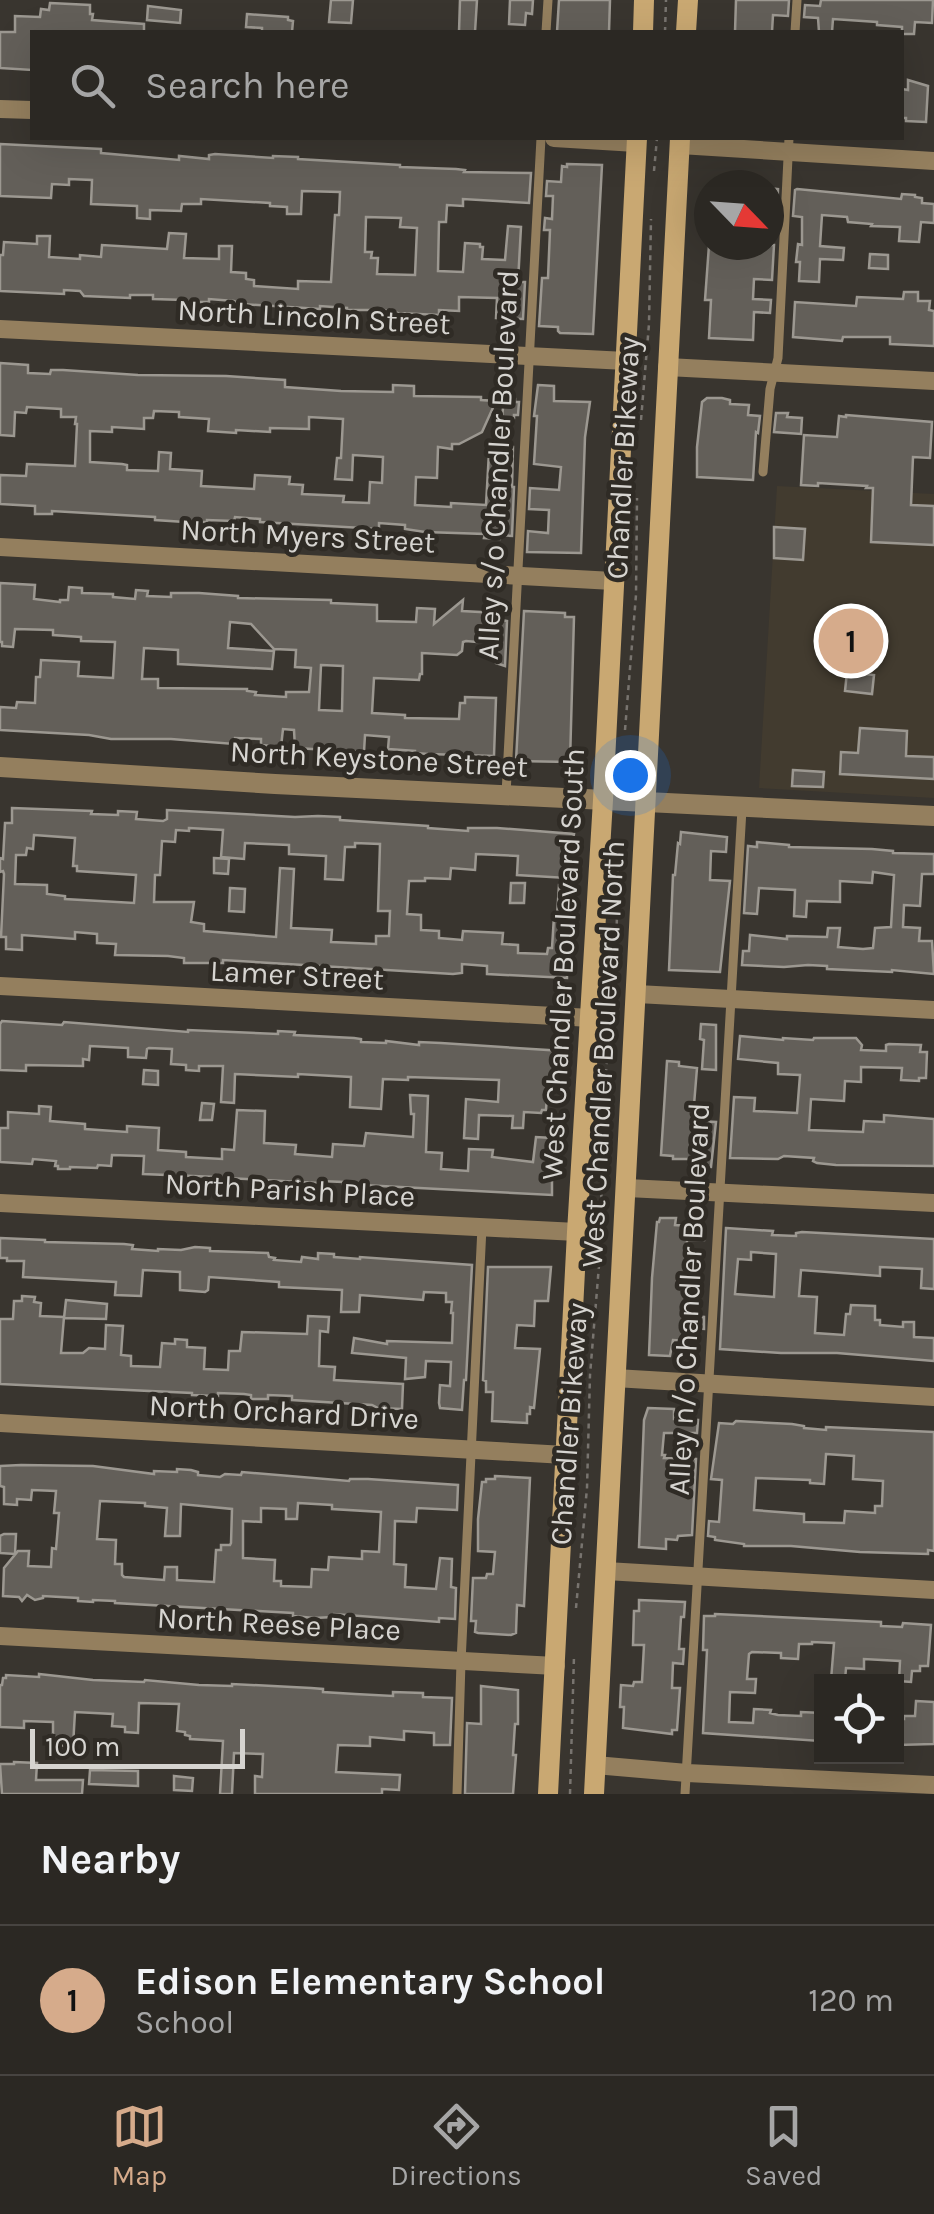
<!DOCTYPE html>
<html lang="en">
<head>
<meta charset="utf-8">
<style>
	:root { --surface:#2b2823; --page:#373430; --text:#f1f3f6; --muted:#a6a6a6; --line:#474441; --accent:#d6ab8b }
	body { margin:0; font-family:Karla,sans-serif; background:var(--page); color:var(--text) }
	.controls { position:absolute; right:30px; bottom:30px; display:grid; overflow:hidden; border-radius:0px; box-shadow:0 10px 40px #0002 }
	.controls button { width:90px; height:90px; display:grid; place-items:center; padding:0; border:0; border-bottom:2px solid var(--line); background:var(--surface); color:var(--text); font:50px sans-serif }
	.compass { position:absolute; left:694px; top:170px; width:90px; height:90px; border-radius:50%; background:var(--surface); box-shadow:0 10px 40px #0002; rotate:115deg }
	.scale { position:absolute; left:30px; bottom:25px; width:215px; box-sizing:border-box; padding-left:10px; border:5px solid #d6d4d0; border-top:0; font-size:28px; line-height:35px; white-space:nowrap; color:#d6d4d0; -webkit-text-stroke:8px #2f2b25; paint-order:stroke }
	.you { position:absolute; left:630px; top:775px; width:35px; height:35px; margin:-25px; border:8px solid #fff; border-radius:50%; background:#1a73e8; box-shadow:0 0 0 15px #1a73e833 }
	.badge { display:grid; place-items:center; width:65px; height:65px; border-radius:50%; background:var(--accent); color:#111; font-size:32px; font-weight:700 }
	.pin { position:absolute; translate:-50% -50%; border:5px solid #fff; box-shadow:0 2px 10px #0006 }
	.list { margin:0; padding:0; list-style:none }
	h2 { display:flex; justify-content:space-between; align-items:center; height:130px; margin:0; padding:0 40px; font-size:42px }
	h2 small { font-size:32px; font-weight:400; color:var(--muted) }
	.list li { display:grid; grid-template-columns:65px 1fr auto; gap:30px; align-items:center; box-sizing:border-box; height:150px; padding:0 40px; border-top:2px solid var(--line) }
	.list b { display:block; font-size:38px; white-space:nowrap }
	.list p { margin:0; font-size:32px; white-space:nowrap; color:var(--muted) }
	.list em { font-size:32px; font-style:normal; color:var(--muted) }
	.icon { flex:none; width:55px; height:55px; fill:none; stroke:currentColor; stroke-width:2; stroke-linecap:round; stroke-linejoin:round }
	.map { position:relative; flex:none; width:934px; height:1794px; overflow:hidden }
	.search { position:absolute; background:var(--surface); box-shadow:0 10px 40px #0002; left:30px; right:30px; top:30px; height:110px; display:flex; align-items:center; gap:25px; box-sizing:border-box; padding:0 35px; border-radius:0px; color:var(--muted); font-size:38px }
	.sheet { height:280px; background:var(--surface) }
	nav { display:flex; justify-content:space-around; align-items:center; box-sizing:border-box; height:140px; border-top:2px solid var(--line); background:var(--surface); font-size:28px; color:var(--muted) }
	nav a { display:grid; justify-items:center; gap:5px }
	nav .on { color:var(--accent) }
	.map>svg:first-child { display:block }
	.built { fill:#423b2f }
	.building { fill:#635f59; stroke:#9c9891; stroke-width:2.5; fill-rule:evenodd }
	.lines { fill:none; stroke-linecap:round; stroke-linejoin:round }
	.path { stroke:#78746f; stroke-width:2.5; stroke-dasharray:5 5; stroke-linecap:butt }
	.service { stroke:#947f5e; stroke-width:9 }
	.minor { stroke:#947f5e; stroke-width:18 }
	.tertiary { stroke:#947f5e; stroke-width:20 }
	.secondary { stroke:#c9a872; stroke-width:20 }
	.labels { text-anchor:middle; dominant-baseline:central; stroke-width:9; stroke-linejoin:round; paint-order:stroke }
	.street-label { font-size:30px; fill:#d6d4d0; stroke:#2f2b25 }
</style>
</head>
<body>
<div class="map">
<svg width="934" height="1794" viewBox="0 0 934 1794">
	<rect width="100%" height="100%" fill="#39352f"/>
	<path class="built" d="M777,486L934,494V798L759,788Z"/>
	<path class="building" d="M331,0H353L351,23L329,22Z
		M460,0H477L475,32H459Z
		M510,0H533L532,14L526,13L525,25L509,24Z
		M559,0H610L609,32H557Z
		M736,0H789L788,16L773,15L772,32H735Z
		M821,0H933L932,23L915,22L914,34H902V27L877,25V22L833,19L832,32H819L818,18L804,17L805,5L820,6Z
		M50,3L90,5V14H93L92,20L144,24V32H32V70L0,68V32H15V16L40,17L41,9L49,10Z
		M148,6L181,10L180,23L147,20Z
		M247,14L288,17V20L293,21L292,32H262V28L246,27Z
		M908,80L928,86L926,122L906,121V118H902V89L908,90Z
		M0,144L101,149V153L179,160V156L209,159V155L215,154L273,158V156L298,157V159L400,165V167L456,169L465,170L464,172L531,173L529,203L463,199V206L447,205L446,222H439L438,271L463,272L465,243L480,244V247H483L482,259L505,260L508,226L521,227L518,282H525L523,319L496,318L497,298L459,297V311L439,310V315L398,313L384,310H347V308L320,306V309L241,304L234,301L209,299V302H185V300L153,299V295H130V298L84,296L80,291L64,290V294L0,291V255H3L4,242L37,244V236H50L49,257L80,259V255L101,257L102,245L167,249L169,233L186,234L184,258L219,259V246H232L231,272L246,273V279L254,280V286L298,289V281L331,282L335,215H339L340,192L302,191L301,214H287V207L270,206V203L201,199V204H182L181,211L150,210V219L137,218V206L91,204L92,180L69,179V185L52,184L51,198L0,196ZM366,217L401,218L400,227L417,228L415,275L377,274L378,258H371L372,252H365Z
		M567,164L602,165L593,334L560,333L558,331V327L539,326L542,278H548L550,230H544L545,218L552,219L553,196H546L547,181L561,182L562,166L567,167Z
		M769,188L778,189L777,216L769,215Z
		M797,189L901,199L902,194L915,195V197L922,198V203L934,204V223L921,222L919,242L899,241L900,227L871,226L872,224L848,222L847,217L822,215L820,246L844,248L843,260L820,259L819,282L799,281L800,262H796L798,244L802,245V217L793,216L795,190Z
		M709,245H774L772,280L754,279L753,299L771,300L770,313L754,312L753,340L709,338L711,300H705Z
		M870,254L888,255V269L869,268Z
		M904,292H918V301H930L929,310L934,311V346L890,344V337H843L842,341L793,337L795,302L856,306L857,297L903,299Z
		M0,363L28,365V373L50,374L51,370H63L138,375L226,376L285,380V387L341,391L393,392V385L414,386V396L481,397V400L496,401L482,432L459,444H452V449L438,447L437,478L416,477L415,505L451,507V503L486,505L489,452H500L501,446L513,447L512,487H514L512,536L501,535L500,539L484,538L485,534L425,532L405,529V525L379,523V529L260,522V519L235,517L234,521L207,520V522H185L155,520V517L52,511V514H35V506L0,504V475L26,476L27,464L75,466L77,424H75L76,417H61V409L27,407L26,413L15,412L14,436L0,435ZM154,411L179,412V417L209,419L208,431L236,433V430L270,432V428L309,429V417L343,419L341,458H337L335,479L352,480L353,455L383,457L382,483L370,482L369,503L343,502L344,496L302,494L303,485L289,484L290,477L255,475L254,489L201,486L202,471L170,469L171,453L159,452L158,471L127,470V465L122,464L90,462V431L112,432V427L144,429V418H153Z
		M538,385L554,386V401L590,402L585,437L581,553L527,552L528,531L548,533L549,510L529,509L530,488L559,490L561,467L534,464L537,416H534Z
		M504,398L515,399V402H519L518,415H514V418H502Z
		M707,398H722L730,400V404L749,405L748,415L760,416L758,433L756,432L753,480L697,477V447L702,402Z
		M776,413H788L787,417L802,418L801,434L774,432Z
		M846,415L932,422L930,458L913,457L911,505L934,506V545L871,542L873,488H866L867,486L818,483V486L801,485L804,435L837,437L839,416L846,417Z
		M774,527L805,529L803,560L774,558Z
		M0,583L35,585L34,599L60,602V600H68L69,587L82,588V593L113,594V597L135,599L136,590L148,591L147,596L171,597V593H199L238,596V598L331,600V603L377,605V621L416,622L417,608L435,609L434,624L463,600L462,611L499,613L502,620L507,621L505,666L496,663V645L488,643L466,641L463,642L462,651L457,655L422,653V674H420L419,680L374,678L372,713L405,715V718L459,719L460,703H465V697L496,698L494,756L428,754L415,753V751L388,749L389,737L365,735L364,752L295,748L294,730L283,729L281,747L261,745V739L235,738L234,744L171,739H111L89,735L0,730V707L16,708L17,702L35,703L36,677H40L41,660L79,662L78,676L113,678L115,642L81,641V637L53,635V630L15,629L13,647L2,646V642H0ZM230,622L251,624L274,649L296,650L295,667L311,668L309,692H286V697L255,695L256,692L247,691V689L158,688V679H142L144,648L178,650V664L272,669L274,651L228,648ZM321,665L343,666L342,711L319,710Z
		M524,611L565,613V617H574L570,762L516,761Z
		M847,672L874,675L872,694L845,691Z
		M860,728L907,731L906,756L934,757V779L840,774L841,752L858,753Z
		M793,770L824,772L823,787L792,786Z
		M12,808L92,811L91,814L118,815V811L137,812L136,819L163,821L167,819V810L295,817L318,816L340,817V820L428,826V828L468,831V828H497L574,834L573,841L576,845L572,853H569L567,878L517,875L518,856L476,854L475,870L451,868L450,879L425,878V881H409L407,914L421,915V930L439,931V938L462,940L463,931L503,933L502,944L518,945V953L547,954L548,948H552L554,916H557L559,885L572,886L570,931L565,930L564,959L567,960V978L487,974V966L462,964V973L453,974L223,960V963H184V958L168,956L115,955L116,944L97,943V934L75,932V939L22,935V950L6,949V937H1L4,874L3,871L0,872V858L3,859L5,823H12ZM189,828L223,830L221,857L244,859L245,843L289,845V854L326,856L325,879L343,880L345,847H355V843L380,844L378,911H390L389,936H376V944L331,942L332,930L291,928L294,869L280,868L276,937L204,931V924L191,922L194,902H154L155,875H160L162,841L175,842L176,830L189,831ZM34,835L75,838L73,866H77V871L136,875L134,903L65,899V896L47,894V885L15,884L16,855H26L27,848L33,849Z
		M681,832L727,837L726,852L711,851L710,880L730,881L720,972L669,970L673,875H675L678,843L680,844Z
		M757,842L789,845V847L872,849L893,851V853L934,854V874H922L920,906L904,905L903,927L920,928L919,941H932L934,974L892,970V972L827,969V966L808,965L784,967L742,965L743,951H749L750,935L787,939V936L827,937L828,928H840L838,947L863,949L873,948L875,928L891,927L894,875L873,872L872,883L840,881V902L807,901L806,917L794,916L795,890L759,888L757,914L744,913L748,846L757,847Z
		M214,858L229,859L228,874L214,873Z
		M511,883H525L524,903H510Z
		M230,888L245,889L244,912L229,911Z
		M2,1021L62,1025L64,1022L188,1032V1030L278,1034V1031L295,1032L294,1035L354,1038L361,1039V1042L386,1043V1041L419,1045V1042L441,1043L563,1051L562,1079L548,1078L546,1110H542L541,1113L524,1112L523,1128H512L513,1116L479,1115L478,1139L464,1138L466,1099L498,1102L499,1080L408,1077V1080L383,1079L381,1109L350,1107L351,1077L298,1074V1077L235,1074L234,1103L221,1102L223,1066H199V1071L186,1070V1065L171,1064L172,1049L149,1048L147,1049L146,1058L128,1057V1048L90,1046L89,1060L83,1059V1066L26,1065V1071L0,1070V1024Z
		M701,1024L716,1025V1070L702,1069L704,1040L700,1039Z
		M740,1036L783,1040V1038L813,1040L814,1038H856L862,1045L861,1050L886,1051V1045L889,1044L921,1045L920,1052H927L926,1078H919V1081L901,1080L902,1068L861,1067V1082L845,1081L844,1101L811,1099L809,1130L863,1132L864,1121L884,1122V1115L934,1119V1166L836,1165L817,1163L813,1161L814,1158L784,1156L778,1159L730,1158L734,1097L755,1098L754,1111L797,1113L800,1075L778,1074V1063L738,1059Z
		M667,1061L679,1062V1066L697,1068L694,1105L698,1106L697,1121L716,1122L711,1167L694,1166V1159H673V1156L661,1155Z
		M144,1070L158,1071V1085L143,1084Z
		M410,1095L428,1096L426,1152L442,1153L441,1169L468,1171L469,1149L493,1150L492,1157L533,1162L536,1137L552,1138V1195L343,1184V1182L320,1181L319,1183L227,1178V1182L215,1181L216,1177L143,1174L144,1156L112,1155L111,1166L98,1165L97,1168L70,1167V1169H58V1166H55L56,1161L33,1159L32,1164L0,1162V1128H8V1112L39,1114V1106L51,1107L50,1121L85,1124V1129L127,1132V1126L159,1128L158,1150L186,1152V1157L222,1159V1149L234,1150L237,1110L265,1111L264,1143L296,1145L295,1154L332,1157L333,1144L364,1146L366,1133L413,1137L414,1114H411Z
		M202,1103L214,1104L212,1120H200Z
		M660,1218H676L675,1225L704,1227V1240H687L685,1313H692V1316L704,1317V1329L691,1328L690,1341L673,1340L670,1356L649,1355L652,1278L657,1222H659Z
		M726,1228L773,1231L772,1235L796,1236V1233L802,1232L934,1239V1289L921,1288L922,1269L880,1267V1276L801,1270L799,1296L817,1297L815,1333L844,1335L846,1314H850L851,1305L875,1306V1320H880V1325L903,1327V1322H914V1337L934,1338V1361L837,1353H781L720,1349ZM751,1252L776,1254L774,1297L735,1294L738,1259L751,1260Z
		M0,1238L45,1240V1242L124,1244L133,1245L132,1249L158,1251V1249L181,1250L195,1247L210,1248V1251L268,1253L269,1257L275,1258L274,1260L301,1262L302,1257L318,1259V1253L334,1254V1257L360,1259V1257L472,1265L466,1380H464L462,1410L440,1408L439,1403L440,1385L450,1386L451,1362L426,1361L425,1377L405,1379L406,1358L352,1353L354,1338L387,1344V1341L452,1343L453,1313H451L452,1302H446V1293L424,1292L423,1300L360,1295L359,1312H341L342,1290L279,1287V1282L209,1277L208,1290L205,1292L180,1290V1272L143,1270L141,1296L115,1295L116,1282L23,1277L24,1261H7V1258H0Z
		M488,1267H551L548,1301H535L534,1326L517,1325L515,1348L540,1349L534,1408L530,1407V1414H527V1423L492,1421L493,1392H486V1381L483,1380Z
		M22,1296L35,1297L34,1302L41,1303L40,1316L64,1317L61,1353H83L89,1348L105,1349L106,1325L123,1326L121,1355L131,1356V1366L160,1367L162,1343L175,1344V1339L187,1340V1347L205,1348L204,1369L228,1370L229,1351H240L242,1332L307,1334L308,1316L329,1317L328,1332L320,1331L319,1366L335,1367L334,1380L403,1384L402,1409L378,1408L372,1405L292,1400V1396L268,1395V1399H251V1395L244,1394L218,1393V1396H214L192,1395V1393L0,1384V1319H13L14,1301H22Z
		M66,1300L107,1304L106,1319L64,1318Z
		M648,1408L674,1409V1419L698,1420L697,1433H664L662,1455H665L664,1458L696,1459L692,1535L678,1536L677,1540L666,1539V1549L639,1547L644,1420Z
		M736,1421L792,1424L804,1426V1428L826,1430V1427L934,1432V1551L928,1550V1554L860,1552L791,1546H744V1544L715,1540V1537L708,1536L709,1521L719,1522L722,1480L711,1479L719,1423L733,1424ZM826,1454L854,1456L853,1479L883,1481L882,1506H875V1513L845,1511L844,1523L804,1522V1514L754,1510L756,1478L810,1480V1483L824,1484Z
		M21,1465L93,1466L154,1474V1471L177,1472V1469L191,1470L198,1472V1475L220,1477L225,1474L241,1475L242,1472L349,1481L350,1479H368L458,1485L457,1510L417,1508L416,1522L395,1521L394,1564L406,1565L405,1587L436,1589L440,1558L452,1559L451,1587L456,1588L455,1619L439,1618V1622L334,1614L333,1617L314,1618L293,1616V1613L115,1603V1601L93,1600V1602L78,1601V1598L43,1596V1598L35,1600L27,1595L22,1601L19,1597L3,1596L4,1568L18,1551H29L28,1566L51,1567L52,1548L56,1549L59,1513H54L56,1491L32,1490L31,1500L17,1499V1505L4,1504V1487L0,1486V1466ZM100,1501L145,1503V1506L167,1508L165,1536H180L181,1504L232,1509L231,1543L230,1545H221V1550H216L214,1582L177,1580V1567H165L164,1580L124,1577L122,1575V1564H115L116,1540L97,1539ZM298,1503L332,1505V1509L381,1512L379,1552L362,1551V1559L329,1557L328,1570L312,1569L311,1587L281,1586V1581H274L275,1560L243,1558V1521L261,1522V1508L286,1509V1519H297Z
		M495,1476L530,1478L524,1606L517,1605L516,1633L511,1635L478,1633L475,1632L476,1621H471L473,1578H486L487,1574H493L495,1552L478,1551V1519L482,1482H486V1479H495Z
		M4,1534H16L15,1554L0,1553V1536Z
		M639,1600L685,1602L684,1617H681L679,1649H684L683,1664L673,1663L672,1688H680L677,1730H672V1734L623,1728L624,1707H620L621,1685L633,1686L634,1682H642L644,1645H633L634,1611H639Z
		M715,1614L881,1622V1626L902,1627L903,1623L931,1625L928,1666H920V1671H912L911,1682L899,1681L900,1661L864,1659V1669L846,1668L845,1681L831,1680L834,1643L812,1642V1644H799L798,1659L781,1658V1653L752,1652L749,1654L747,1679H756L755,1693L730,1692L729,1722L753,1723L754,1709L771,1710L770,1713L778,1715L801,1716V1712L822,1713L820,1741L703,1733L707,1650H703L704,1616H715Z
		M39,1674L93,1680L144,1682L145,1680L199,1685L232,1686V1684L311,1688L323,1689V1692L355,1694L393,1696V1692L423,1693V1697L452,1698L450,1745H434V1733L404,1731V1740L370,1737V1746L338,1745L336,1772L400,1775L399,1790L382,1789V1794H255V1776L262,1777L263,1754L234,1753L232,1794H220L223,1741L190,1739V1736L185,1735V1732L177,1731L179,1704L139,1703L138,1733L125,1732V1727L112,1726L113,1714L75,1712L73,1746L53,1745V1722L24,1721V1728L0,1727V1685H2L3,1678H6V1675L39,1677Z
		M481,1686L518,1690V1724H515L513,1755H516L513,1794H465L467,1723L481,1724Z
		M916,1701L934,1702V1744L897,1745L899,1719H904V1716H915Z
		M14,1762L37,1763L36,1780H83L82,1794H2L0,1764H14Z
		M90,1770L138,1771V1786L89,1784Z
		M174,1776L193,1778L192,1791L174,1790Z"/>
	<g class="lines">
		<path class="path" d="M665,32L666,0
			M654,171L657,138
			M641,420L649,324L651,219
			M625,730L636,595L637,498
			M603,1104L616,964L618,857
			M576,1608L587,1488L590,1375L601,1241L602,1122
			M570,1794L574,1656"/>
		<path class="service" d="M546,32L548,0
			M795,32L797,0
			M763,472L770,389L778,358L789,138
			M506,794L541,138
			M457,1794L461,1662L482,1227
			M685,1794L742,809"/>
		<path class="minor" d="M0,109L32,110
			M554,138L636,143
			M680,145L934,161
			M0,329L626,361
			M667,367L934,381
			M0,547L613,581
			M0,986L591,1018
			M637,994L934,1010
			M627,1188L934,1203
			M0,1203L577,1232
			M615,1378L934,1397
			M0,1423L565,1455
			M606,1571L934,1590
			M0,1636L556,1666
			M595,1765L687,1773L934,1785"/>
		<path class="tertiary" d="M0,767L275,784L934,816"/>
		<path class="secondary" d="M643,32L644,0
			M686,32L688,0
			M548,1794L577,1232L603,800L637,138
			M594,1794L680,138"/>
	</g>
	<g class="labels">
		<g class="street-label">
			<text transform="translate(314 317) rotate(3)">North Lincoln Street</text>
			<text transform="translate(623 458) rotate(-87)">Chandler Bikeway</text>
			<text transform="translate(498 465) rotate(-87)">Alley s/o Chandler Boulevard</text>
			<text transform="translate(308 536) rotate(3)">North Myers Street</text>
			<text transform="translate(379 759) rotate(3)">North Keystone Street</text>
			<text transform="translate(563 964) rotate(-87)">West Chandler Boulevard South</text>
			<text transform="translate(297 975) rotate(3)">Lamer Street</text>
			<text transform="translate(603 1054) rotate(-87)">West Chandler Boulevard North</text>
			<text transform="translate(290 1190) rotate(3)">North Parish Place</text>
			<text transform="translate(689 1299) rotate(-87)">Alley n/o Chandler Boulevard</text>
			<text transform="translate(284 1412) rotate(3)">North Orchard Drive</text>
			<text transform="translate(569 1424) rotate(-86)">Chandler Bikeway</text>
			<text transform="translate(279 1624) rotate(3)">North Reese Place</text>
		</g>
	</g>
</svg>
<div class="controls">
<button><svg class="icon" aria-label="locate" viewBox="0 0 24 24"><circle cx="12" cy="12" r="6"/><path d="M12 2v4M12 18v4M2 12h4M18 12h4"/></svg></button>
</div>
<svg class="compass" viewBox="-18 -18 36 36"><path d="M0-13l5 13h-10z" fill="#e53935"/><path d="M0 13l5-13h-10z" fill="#a6a6a6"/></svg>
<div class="scale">100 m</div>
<div class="you"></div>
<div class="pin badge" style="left:851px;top:641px">1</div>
<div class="search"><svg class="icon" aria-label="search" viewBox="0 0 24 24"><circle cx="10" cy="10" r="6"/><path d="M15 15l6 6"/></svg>Search here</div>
</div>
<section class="sheet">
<h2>Nearby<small></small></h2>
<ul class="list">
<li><span class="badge">1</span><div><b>Edison Elementary School</b><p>School</p></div><em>120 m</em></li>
</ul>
</section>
<nav>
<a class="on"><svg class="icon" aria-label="map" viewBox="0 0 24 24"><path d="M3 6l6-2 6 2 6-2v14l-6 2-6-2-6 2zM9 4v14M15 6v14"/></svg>Map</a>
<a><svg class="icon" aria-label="directions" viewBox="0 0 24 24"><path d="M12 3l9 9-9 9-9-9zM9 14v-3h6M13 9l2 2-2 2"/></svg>Directions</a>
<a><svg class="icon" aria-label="saved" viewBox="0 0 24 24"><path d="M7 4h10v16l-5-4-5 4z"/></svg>Saved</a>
</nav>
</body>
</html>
